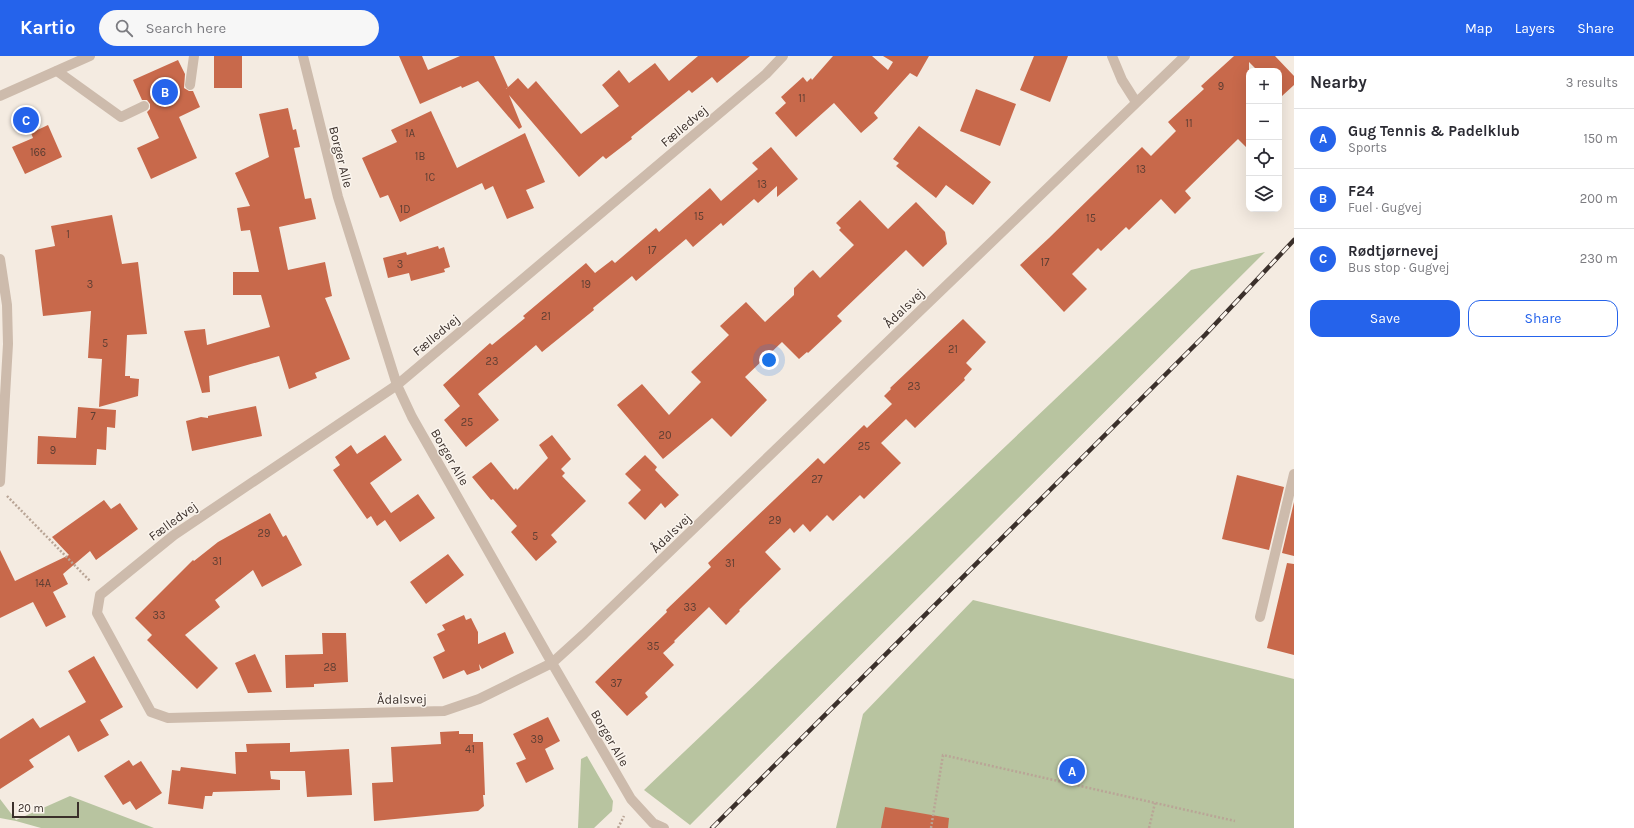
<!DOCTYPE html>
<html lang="en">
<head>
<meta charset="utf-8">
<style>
	:root { --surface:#fff; --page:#f7f7f7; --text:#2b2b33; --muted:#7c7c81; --line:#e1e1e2; --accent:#2563eb }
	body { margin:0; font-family:Karla,sans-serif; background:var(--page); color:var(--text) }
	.controls { position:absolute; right:12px; top:12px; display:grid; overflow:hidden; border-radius:8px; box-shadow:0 4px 16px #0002 }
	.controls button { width:36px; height:36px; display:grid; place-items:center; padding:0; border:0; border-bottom:1px solid var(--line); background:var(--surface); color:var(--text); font:20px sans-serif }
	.scale { position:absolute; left:12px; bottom:10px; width:67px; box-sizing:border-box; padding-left:4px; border:2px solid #3b302b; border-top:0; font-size:11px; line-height:14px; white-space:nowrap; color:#3b302b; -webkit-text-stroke:3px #fbf5ee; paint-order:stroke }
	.you { position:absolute; left:769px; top:304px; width:14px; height:14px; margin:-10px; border:3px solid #fff; border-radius:50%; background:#1a73e8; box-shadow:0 0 0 6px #1a73e833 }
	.badge { display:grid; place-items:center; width:26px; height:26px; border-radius:50%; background:var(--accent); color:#fff; font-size:13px; font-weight:700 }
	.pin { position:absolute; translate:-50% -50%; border:2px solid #fff; box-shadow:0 1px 4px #0006 }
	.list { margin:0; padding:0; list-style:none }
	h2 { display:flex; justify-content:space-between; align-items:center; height:52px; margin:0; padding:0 16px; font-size:17px }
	h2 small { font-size:13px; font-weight:400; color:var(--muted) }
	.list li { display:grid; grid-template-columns:26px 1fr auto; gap:12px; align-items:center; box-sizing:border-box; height:60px; padding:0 16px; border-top:1px solid var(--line) }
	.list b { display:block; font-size:15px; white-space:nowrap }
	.list p { margin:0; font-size:13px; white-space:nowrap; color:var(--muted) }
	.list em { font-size:13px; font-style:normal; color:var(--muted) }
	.actions { display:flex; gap:8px; padding:12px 16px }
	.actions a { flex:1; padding:9px 0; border:1px solid var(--accent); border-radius:12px; text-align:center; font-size:14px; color:var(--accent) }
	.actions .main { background:var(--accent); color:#fff }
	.icon { flex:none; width:22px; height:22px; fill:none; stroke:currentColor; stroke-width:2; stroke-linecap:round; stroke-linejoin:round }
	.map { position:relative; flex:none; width:1294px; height:772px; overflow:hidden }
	header { display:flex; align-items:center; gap:24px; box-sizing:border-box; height:56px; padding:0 20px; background:var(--accent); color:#fff }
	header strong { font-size:19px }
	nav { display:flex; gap:22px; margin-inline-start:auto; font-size:14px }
	.search { width:280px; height:36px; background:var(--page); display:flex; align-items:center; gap:10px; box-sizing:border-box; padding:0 14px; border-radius:22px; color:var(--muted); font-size:15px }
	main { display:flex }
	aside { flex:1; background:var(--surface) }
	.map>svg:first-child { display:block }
	.green { fill:#b8c4a0 }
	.building { fill:#c8694b }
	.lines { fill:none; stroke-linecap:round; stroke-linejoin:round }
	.path { stroke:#b9a596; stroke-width:2.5; stroke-dasharray:2 2; stroke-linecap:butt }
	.service { stroke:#cdbbac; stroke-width:10 }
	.minor { stroke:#cdbbac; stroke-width:10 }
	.tertiary { stroke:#cdbbac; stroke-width:10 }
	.rail-casing { stroke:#3b302b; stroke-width:4.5 }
	.rail { stroke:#fbf5ee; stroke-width:3; stroke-dasharray:9; stroke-linecap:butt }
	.labels { text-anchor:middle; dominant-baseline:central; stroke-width:3; stroke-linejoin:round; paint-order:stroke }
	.number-label { font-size:11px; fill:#5e3e33 }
	.street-label { font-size:13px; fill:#3b302b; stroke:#fbf5ee }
</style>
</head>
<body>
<header>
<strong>Kartio</strong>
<div class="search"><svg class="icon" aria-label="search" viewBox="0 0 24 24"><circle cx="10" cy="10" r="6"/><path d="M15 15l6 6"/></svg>Search here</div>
<nav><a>Map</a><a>Layers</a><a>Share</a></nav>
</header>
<main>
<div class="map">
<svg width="1294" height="772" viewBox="0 0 1294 772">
	<rect width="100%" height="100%" fill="#f4ebe1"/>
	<path class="green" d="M1265,196L690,769L644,734L1191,214Z
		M973,544L1294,623V772H836L863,658Z
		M587,700L613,745L612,755L594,772H578L581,703Z
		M70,740L154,772H41L16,765L0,762V743L16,764Z"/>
	<path class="building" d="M214,0H242V32H214Z
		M399,0H422L428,14L460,0H494L508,31L506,33L518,22L528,33L536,25L581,78L619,50L602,29L619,14L629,27L655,7L669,25L698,0H750L717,27L712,21L692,37L689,34L631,81L632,83L606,103L603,100L579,121L509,39L522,71L519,73L478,25L462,32L461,30L420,48Z
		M833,0H872L888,14L893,6L883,0H929L917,21L910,17L874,57L878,62L861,77L834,47L796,81L775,57L786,47L781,41L803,21L807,26L811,22L812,24Z
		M1034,0H1068L1050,46L1020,34Z
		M1234,0H1275L1294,20V29L1282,40L1279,37V15H1258L1249,6V94L1238,83L1185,135L1191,142L1175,158L1161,143L1129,174L1126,171L1101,195L1098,192L1072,218L1087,233L1064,256L1020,209L1049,182L1142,91L1151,100L1176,75L1168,66L1204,33L1201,30Z
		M178,4L185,18L184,32L189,35H193L200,51L179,61L197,102L151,123L137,92L159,82L147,56L150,53V48L147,44H142L133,24Z
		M976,33L1016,48L1000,90L960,75Z
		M288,52L293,74L296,73L300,91L294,92L305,143L311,142L316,163L279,171L288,214L325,206L332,240L325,242L350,303L315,317L317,322L289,333L279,300L209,320L210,336L202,337L184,275L205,273L207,289L270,271L261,239H233V216H259L250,174L241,175L237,152L250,150L235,117L269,101L259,58Z
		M431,55L457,112L525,77L545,126L526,134L534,152L507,163L493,130L485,134L482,127L400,166L388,139L380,142L362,102L397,86L391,74Z
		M48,69L62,101L25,118L12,91L33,82L31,77Z
		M919,70L991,126L973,149L946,129L936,142L896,110L899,107L893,103Z
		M771,91L798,123L777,141V130L758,147L754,143L723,170L721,167L693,191L686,183L636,225L632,220L593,252L594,254L542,296L536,289L478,338L499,364L466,391L444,364L460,350L443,329L490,287L492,289L525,262L523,260L586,207L595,217L612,204L615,207L656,172L659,176L710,132L721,145L758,113L752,107Z
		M860,144L888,173L916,146L945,176L947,188L923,211L906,194L837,260L842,265L808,297L807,296L799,303L782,286L745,321L767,344L731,381L712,362L663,403L617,349L642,328L669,359L701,326L691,316L729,279L720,270L746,246L765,266L794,239V232L809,217L813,214L820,222L854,189L839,174L841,172L836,167Z
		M112,159L122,208L138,206L147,278L127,279L125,320H130V322L139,323L138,340L99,351L102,303L88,302L91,255L43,260L35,194L55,190L51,170Z
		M438,190L439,193L444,191L450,211L444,213L445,216L411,225L409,217L388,222L383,202L406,196L407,199Z
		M963,263L986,286L966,307L972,313L964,322L965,324L915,372L906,363L881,387L901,407L864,443L860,439L833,465L827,459L810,476L803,468L794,477L790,472L765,496L781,513L739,554L740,555L726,569L709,551L674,585L675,586L663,597L674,609L645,637L648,641L627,660L595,626L667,556L666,554L711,511L708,507L818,402L824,408L864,369L867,372L892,348L884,340L891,333L890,332Z
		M256,350L262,380L192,395L186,365L201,361L208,362V360Z
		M78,351L116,354L115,372L107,371L106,394L97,393L96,409L37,408L38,380L76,382Z
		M385,379L402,404L370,427L391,457L418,438L435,462L400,486L385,464L377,470L371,460L367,463L333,414L340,409L335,401L351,389L357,398Z
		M552,379L571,403L561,413L565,417L562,420L586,445L551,479L557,486L536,505L511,476L517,470L493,443L491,444L472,421L491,406L514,434L516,432L517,434L548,402L539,389Z
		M645,399L657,411L655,414L679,439L665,452L661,447L645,464L628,447L641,434L625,418Z
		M1237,419L1284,431L1269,494L1222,483Z
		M104,444L111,453L120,447L138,473L96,504L90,495L63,518L68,528L53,536L66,561L46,571L33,546L0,562V494L15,525L69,499L52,481Z
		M1294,446V500L1282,497Z
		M270,457L283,481L286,479L302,509L262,531L253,514L215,544L220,551L185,579L218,612L197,633L147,584L152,579L135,562L193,504L194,505L218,486Z
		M448,498L464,519L426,548L410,526Z
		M1287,507L1294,508V599L1267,592Z
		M464,559L466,564L471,562L478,576V588L505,576L514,597L482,613L479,608L480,614L467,619L464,614L443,623L433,601L445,595L437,578L445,574L442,569Z
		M322,577H346L348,626L314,628V631L286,632L285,599L323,598Z
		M255,598L272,636L248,637L235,607Z
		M94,600L123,651L100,664L109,679L78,696L69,679L29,704L34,711L0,733V683L33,662L40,672L86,646L68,615Z
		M548,661L560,685L545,693L554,713L526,727L516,707L526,703L513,678Z
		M459,675V678H473V686H483L485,739H483L484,750L478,755L374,765L372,727L393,726L391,691L441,688L440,676Z
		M290,687V696L349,693L352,739L307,741L305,715H270L271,723L280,724V734L213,736L212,740H205L203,753L168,748L172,714L180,715L181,711L236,718L235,696H247L246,688Z
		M129,704L133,710L141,705L162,737L136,754L130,745L123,749L104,720Z
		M885,751L949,762L948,772H881Z"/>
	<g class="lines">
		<path class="path" d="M7,440L90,525
			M618,772L624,760
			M931,772L943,699L1235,765
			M1149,772L1155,747"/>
		<path class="service" d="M57,15L121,61L144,50
			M190,29L194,0
			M1260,561L1294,418"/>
		<path class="minor" d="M303,0L338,141L397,329L412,361L552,607L631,743L653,767L664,772
			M783,0L766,18L397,329L174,479L100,539L97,557L151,656L168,662L444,655L479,643L552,607L584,578L1185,0
			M1112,0L1122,24L1136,46
			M0,203L7,249L8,288L0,426"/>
		<path class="tertiary" d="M0,40L90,0"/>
		<defs>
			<path id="rail" d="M712,772L1205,279L1294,184"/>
		</defs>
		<use href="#rail" class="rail-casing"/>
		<use href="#rail" class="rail"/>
	</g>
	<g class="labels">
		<g class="number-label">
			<text x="1221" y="30">9</text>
			<text x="802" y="42">11</text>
			<text x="1189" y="67">11</text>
			<text x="410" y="77">1A</text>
			<text x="38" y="96">166</text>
			<text x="420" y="100">1B</text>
			<text x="1141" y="113">13</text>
			<text x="430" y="121">1C</text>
			<text x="762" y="128">13</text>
			<text x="405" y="153">1D</text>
			<text x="699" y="160">15</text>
			<text x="1091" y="162">15</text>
			<text x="68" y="178">1</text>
			<text x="652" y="194">17</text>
			<text x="1045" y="206">17</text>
			<text x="400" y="208">3</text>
			<text x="90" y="228">3</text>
			<text x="586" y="228">19</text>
			<text x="546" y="260">21</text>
			<text x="105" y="287">5</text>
			<text x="953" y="293">21</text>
			<text x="492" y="305">23</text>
			<text x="914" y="330">23</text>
			<text x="93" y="360">7</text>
			<text x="467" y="366">25</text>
			<text x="665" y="379">20</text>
			<text x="864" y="390">25</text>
			<text x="53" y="394">9</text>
			<text x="817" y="423">27</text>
			<text x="775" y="464">29</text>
			<text x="264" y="477">29</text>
			<text x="535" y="480">5</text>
			<text x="217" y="505">31</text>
			<text x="730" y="507">31</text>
			<text x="43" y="527">14A</text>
			<text x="690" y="551">33</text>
			<text x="159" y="559">33</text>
			<text x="653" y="590">35</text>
			<text x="330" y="611">28</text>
			<text x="616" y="627">37</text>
			<text x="537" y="683">39</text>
			<text x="470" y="693">41</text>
		</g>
		<g class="street-label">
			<text transform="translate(684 70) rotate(-40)">Fælledvej</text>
			<text transform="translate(341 101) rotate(76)">Borger Alle</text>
			<text transform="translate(904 252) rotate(-44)">Ådalsvej</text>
			<text transform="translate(436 279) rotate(-40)">Fælledvej</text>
			<text transform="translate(450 401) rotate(60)">Borger Alle</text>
			<text transform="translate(173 465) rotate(-36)">Fælledvej</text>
			<text transform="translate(671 477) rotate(-44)">Ådalsvej</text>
			<text transform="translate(402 643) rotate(-1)">Ådalsvej</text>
			<text transform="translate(610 682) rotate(60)">Borger Alle</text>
		</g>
	</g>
</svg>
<div class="controls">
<button>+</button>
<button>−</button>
<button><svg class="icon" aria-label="locate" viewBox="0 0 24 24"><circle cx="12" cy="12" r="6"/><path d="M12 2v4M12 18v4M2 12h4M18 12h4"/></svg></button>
<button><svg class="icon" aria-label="layers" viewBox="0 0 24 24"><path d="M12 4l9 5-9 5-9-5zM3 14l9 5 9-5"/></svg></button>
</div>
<div class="scale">20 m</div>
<div class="you"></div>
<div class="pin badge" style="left:1072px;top:715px">A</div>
<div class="pin badge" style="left:165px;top:36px">B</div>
<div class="pin badge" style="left:26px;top:64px">C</div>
</div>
<aside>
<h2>Nearby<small>3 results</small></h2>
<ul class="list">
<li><span class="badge">A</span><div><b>Gug Tennis &amp; Padelklub</b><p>Sports</p></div><em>150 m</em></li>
<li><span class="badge">B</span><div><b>F24</b><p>Fuel · Gugvej</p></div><em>200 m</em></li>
<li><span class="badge">C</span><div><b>Rødtjørnevej</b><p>Bus stop · Gugvej</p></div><em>230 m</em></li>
</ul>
<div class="actions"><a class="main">Save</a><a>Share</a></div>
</aside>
</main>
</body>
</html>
